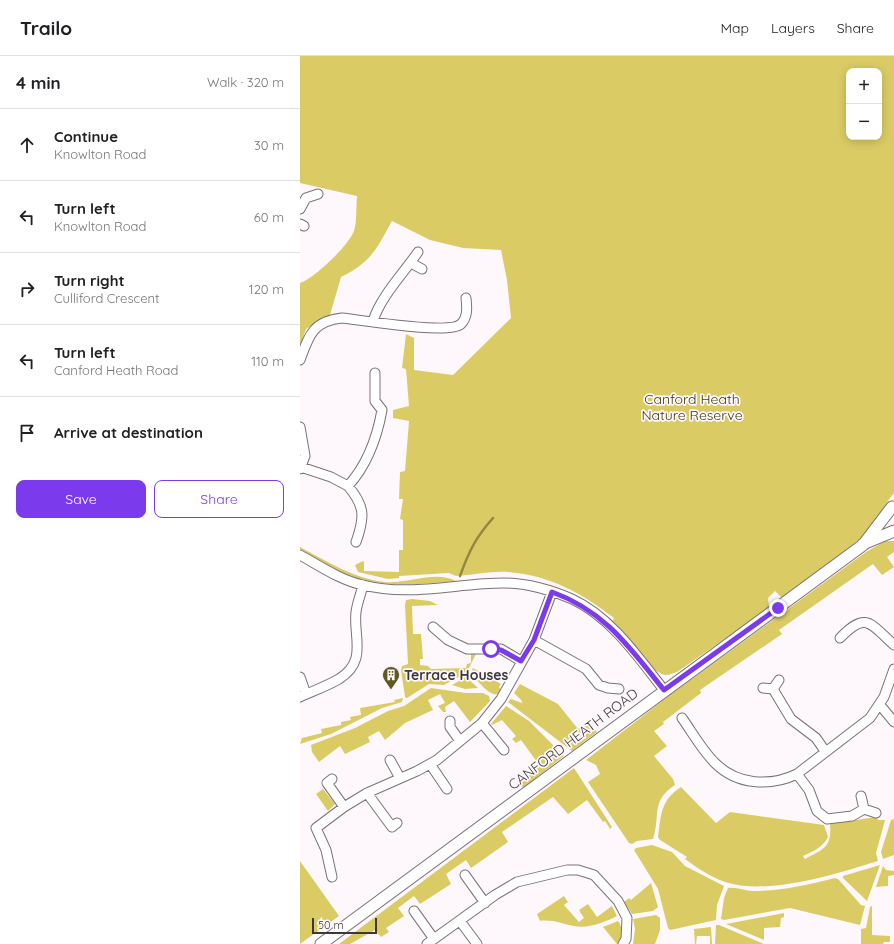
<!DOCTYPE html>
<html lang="en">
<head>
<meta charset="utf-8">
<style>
	:root { --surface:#fff; --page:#f2f2f2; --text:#202124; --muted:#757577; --line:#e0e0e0; --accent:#7c3aed }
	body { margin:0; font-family:Quicksand,sans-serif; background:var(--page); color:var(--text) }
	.controls { position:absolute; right:12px; top:12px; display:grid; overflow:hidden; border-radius:8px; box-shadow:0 2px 10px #0003 }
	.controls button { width:36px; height:36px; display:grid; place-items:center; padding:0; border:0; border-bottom:1px solid var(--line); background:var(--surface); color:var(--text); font:20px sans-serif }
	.scale { position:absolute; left:12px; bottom:10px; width:65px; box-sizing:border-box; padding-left:4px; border:2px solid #3c383b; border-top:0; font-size:11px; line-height:14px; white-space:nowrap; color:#3c383b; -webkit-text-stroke:3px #fef8fc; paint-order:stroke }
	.stop { position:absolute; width:12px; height:12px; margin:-9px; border:3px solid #7c3aed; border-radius:50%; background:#fff }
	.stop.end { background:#7c3aed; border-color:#fff; box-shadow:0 1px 4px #0008 }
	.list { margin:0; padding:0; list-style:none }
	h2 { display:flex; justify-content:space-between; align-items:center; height:52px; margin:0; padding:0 16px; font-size:17px }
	h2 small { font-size:13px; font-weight:400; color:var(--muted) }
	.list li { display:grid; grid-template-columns:26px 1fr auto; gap:12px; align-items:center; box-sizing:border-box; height:72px; padding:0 16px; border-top:1px solid var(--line) }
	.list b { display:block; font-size:15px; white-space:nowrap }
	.list p { margin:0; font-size:13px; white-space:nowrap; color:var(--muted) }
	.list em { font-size:13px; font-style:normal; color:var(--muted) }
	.actions { display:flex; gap:8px; padding:12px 16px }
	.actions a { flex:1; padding:9px 0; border:1px solid var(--accent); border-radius:8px; text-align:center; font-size:14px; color:var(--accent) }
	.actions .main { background:var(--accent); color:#fff }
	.icon { flex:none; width:22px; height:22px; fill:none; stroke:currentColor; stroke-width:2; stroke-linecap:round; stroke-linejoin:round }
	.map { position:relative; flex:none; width:594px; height:888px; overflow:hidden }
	header { display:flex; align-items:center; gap:24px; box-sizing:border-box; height:56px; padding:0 20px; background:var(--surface); border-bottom:1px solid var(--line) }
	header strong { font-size:19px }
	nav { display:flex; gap:22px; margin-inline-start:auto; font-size:14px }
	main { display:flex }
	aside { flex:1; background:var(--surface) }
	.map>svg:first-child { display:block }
	.green { fill:#dbcb65; fill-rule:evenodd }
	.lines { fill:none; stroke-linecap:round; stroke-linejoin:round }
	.stream { stroke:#94873f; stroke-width:2.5 }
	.minor-casing { stroke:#7b7278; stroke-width:11 }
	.major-casing { stroke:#7b7278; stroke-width:13 }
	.minor { stroke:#fff; stroke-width:9 }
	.major { stroke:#fff; stroke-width:11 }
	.route { stroke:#7c3aed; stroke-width:5 }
	.labels { text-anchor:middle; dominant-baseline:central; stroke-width:3.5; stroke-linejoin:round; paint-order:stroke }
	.park-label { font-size:14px; fill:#413a0e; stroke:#fef8fc }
	.poi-label { font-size:14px; font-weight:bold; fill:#3c383b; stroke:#fef8fc; text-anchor:start }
	.street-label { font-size:14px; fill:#3c383b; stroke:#fef8fc }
</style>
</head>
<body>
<header>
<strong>Trailo</strong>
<nav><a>Map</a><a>Layers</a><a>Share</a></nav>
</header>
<main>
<aside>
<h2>4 min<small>Walk · 320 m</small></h2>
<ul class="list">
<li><svg class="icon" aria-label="ahead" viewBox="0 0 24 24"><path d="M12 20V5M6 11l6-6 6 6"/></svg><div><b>Continue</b><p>Knowlton Road</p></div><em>30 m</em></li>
<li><svg class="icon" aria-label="left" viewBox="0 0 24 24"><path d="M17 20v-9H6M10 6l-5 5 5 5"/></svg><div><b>Turn left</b><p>Knowlton Road</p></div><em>60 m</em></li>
<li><svg class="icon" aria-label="right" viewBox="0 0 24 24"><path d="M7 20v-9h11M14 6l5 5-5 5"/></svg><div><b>Turn right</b><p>Culliford Crescent</p></div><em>120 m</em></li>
<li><svg class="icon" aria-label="left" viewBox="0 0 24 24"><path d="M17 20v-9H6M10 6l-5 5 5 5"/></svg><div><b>Turn left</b><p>Canford Heath Road</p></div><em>110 m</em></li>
<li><svg class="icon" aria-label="arrive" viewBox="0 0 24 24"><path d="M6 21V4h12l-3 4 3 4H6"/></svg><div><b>Arrive at destination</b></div></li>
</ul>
<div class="actions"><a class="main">Save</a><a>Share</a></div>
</aside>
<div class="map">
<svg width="594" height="888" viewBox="0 0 594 888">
	<rect width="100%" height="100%" fill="#fef8fc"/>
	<path class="green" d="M0,0H594V437C584,449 578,463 567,475C547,497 508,526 482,542L475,535L468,542L469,552L377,616C373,617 369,619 365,619C352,617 319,577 312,566L314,562C281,537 252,520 208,516C192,515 173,519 156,520L149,517L99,520V522L88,523L58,516L55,509L63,505L64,506V515L99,516V494H103V464L100,463L103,443H99L100,416L105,415L109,365L93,362V354L109,350L106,313L102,312L106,278L114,282V314L153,319L211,262L207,224L201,194L163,192L130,184L92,165C76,194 71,206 41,221L30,259L6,273L0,290V227C15,222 48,190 54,175C57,166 56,150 57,140L0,127ZM549,15H579V81H549Z
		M585,485H594V496L587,501L594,511L582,519L573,508L479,574L482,578L400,634L401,637L363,666L364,668L354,675L367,690L354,700L373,723L375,729C350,745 361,760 353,783L337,785L332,788L329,787L288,726L300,718L296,709L286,704L370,639L566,496Z
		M0,491C27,505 54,523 85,526C108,528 135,514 156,525C122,528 87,532 55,521C35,515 18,503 0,493Z
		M112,543L130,545L138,549L112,550L113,578H121L123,603H120V609L128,610L131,613L166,612L167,608L171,607V598H176L167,616L144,629L129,628L107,642L105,641L101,614L102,610L108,608L105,549L106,544Z
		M173,612L201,628L199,631L201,634L199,638C189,641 177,624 171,617Z
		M166,621L178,632L165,633L152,629Z
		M220,628L258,648L278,673L287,667L286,665L288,664L297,676L272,695L208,646L211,643L222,647V645L214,637Z
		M131,632L166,637H183L189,640L190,645L170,666L154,645L145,651L146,656H143L138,650L145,647L140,638L128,644L133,654L105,667L85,684L79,675L68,681L70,686L45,698L40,690L19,706L12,696L11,689L55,672L88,655L104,650Z
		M103,642L102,646L82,652L31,678L0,688L2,682L22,677L21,673L41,669V666L51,664L50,661L61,659L60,652L95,646L94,644Z
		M206,650L229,665L264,700L223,732L218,726L240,710L221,684L216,687L212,683L216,680L202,664L192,669L191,668Z
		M274,712L312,771L310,773L305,765L303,766L287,744L268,758L253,741L202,776L208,786L171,812L166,804L146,818L151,828L120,848L114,840L98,852L104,860L86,872L89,876L81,881L75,874L50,888H39Z
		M381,731L416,767L430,756L524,769L528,781C523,791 514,795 503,800L505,803C524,793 532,791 530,768L576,761L578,764H585L576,797L578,805C536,818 468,840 425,826C411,821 397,812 385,803L387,801L360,784L358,781C361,758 361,744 381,731Z
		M23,733L35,748L28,755L16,738Z
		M594,763V799L583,803L581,796L591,764Z
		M352,789L372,796L385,810L424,830L417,849L416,864L370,874L368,872L358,833L334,794L336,792Z
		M0,805L39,860L0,888Z
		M580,809L567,845L543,822V820Z
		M583,810L586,814L594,815V819L588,820V830L576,831Z
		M535,822L538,823L561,849L565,850L560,869L490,852L424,864L421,863L424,842L428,832C437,831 445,835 453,835C480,835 508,829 535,822Z
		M351,827L358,851L353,855L332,858L324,846L329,842L331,844Z
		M264,840L268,846L264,849L279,866L284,862L279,854L288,848L297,861L312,850L317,860C306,866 287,873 274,870C262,868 252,863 240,865L237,858Z
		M572,850V879L590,880V886H584L583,888H561V873L566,872L570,851Z
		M484,857V861L481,862L480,871L464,872V884L426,868Z
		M356,859L360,862V874L355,888H333L335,873L333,863Z
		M318,865C323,871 322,880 320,888H317L303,871Z
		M416,869H419L464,888H415Z
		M411,871L412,888H410V880H397L396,888H395L394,873Z"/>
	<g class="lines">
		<path class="stream" d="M160,520C169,495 176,481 193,462"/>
		<defs>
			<path id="minor" d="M0,153L6,142L18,138
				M0,168L4,170
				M111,207L122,213
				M73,265C81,240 103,218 118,196
				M0,304C9,279 13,265 42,262C62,264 150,279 161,268C168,261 167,251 166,242
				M0,371L5,400L0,413
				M1,411L31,421L48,430C68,408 77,382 82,354L75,345V317
				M48,430C65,450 65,461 56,486
				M0,499C20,510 40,524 63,529C110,541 157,527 204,527C226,527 252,534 272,543C311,561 338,601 364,634
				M133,571L148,584L167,593H201L221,605
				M540,582C566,555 570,567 594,589
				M234,584L286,613L299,629L308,632L319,633
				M0,621L6,638
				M479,624L473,633L491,663L516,682L525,695
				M463,632L473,633
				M0,641C13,635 27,630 39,623C68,605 53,581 56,556C57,547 61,538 63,529
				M580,649L594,666
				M382,662C392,676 402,694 415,707C437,729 470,731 497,718L570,662L584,641L594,613
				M150,665V671L160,685
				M182,667L204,694
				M90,704L100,722
				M130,708L147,733
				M497,718L509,734L517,755L527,763L552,760L564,753L561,740
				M32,723L27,727L44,751
				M67,737L92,771L97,767
				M564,753L576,757
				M165,819L185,847
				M32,821L26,794L16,772L44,751L67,737L117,715L137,704L182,667L201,643L234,584L252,536
				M114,855L134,883
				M160,865L177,888
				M127,888L195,839L217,826L267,814H278L294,819L318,845L327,862L326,883L323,888"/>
			<path id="major" d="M563,488L594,475
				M21,888L563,489L592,451"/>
		</defs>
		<use href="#minor" class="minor-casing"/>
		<use href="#major" class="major-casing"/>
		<use href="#minor" class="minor"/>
		<use href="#major" class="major"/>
	</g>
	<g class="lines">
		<path class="route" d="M191,593L201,594L221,605L234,584L252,536C305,555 330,592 364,634L478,552"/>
	</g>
	<defs>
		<symbol id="building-pin" viewBox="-11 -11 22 30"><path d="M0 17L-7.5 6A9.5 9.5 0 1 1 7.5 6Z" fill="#605724" stroke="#fef8fc"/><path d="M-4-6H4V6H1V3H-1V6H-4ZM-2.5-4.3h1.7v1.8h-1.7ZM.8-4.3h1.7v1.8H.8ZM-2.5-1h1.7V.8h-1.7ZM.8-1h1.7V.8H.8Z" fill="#fff"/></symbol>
	</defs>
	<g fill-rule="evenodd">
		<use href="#building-pin" x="81" y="609" width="20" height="27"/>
	</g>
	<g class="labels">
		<g class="park-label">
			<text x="392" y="343">Canford Heath<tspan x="392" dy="16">Nature Reserve</tspan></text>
		</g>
		<g class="poi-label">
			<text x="104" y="619">Terrace Houses</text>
		</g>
		<g class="street-label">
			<text transform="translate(273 683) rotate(-37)">CANFORD HEATH ROAD</text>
		</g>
	</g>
</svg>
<div class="controls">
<button>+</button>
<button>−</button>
</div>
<div class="scale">50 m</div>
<div class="stop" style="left:191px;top:593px"></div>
<div class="stop end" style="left:478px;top:552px"></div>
</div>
</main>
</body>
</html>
